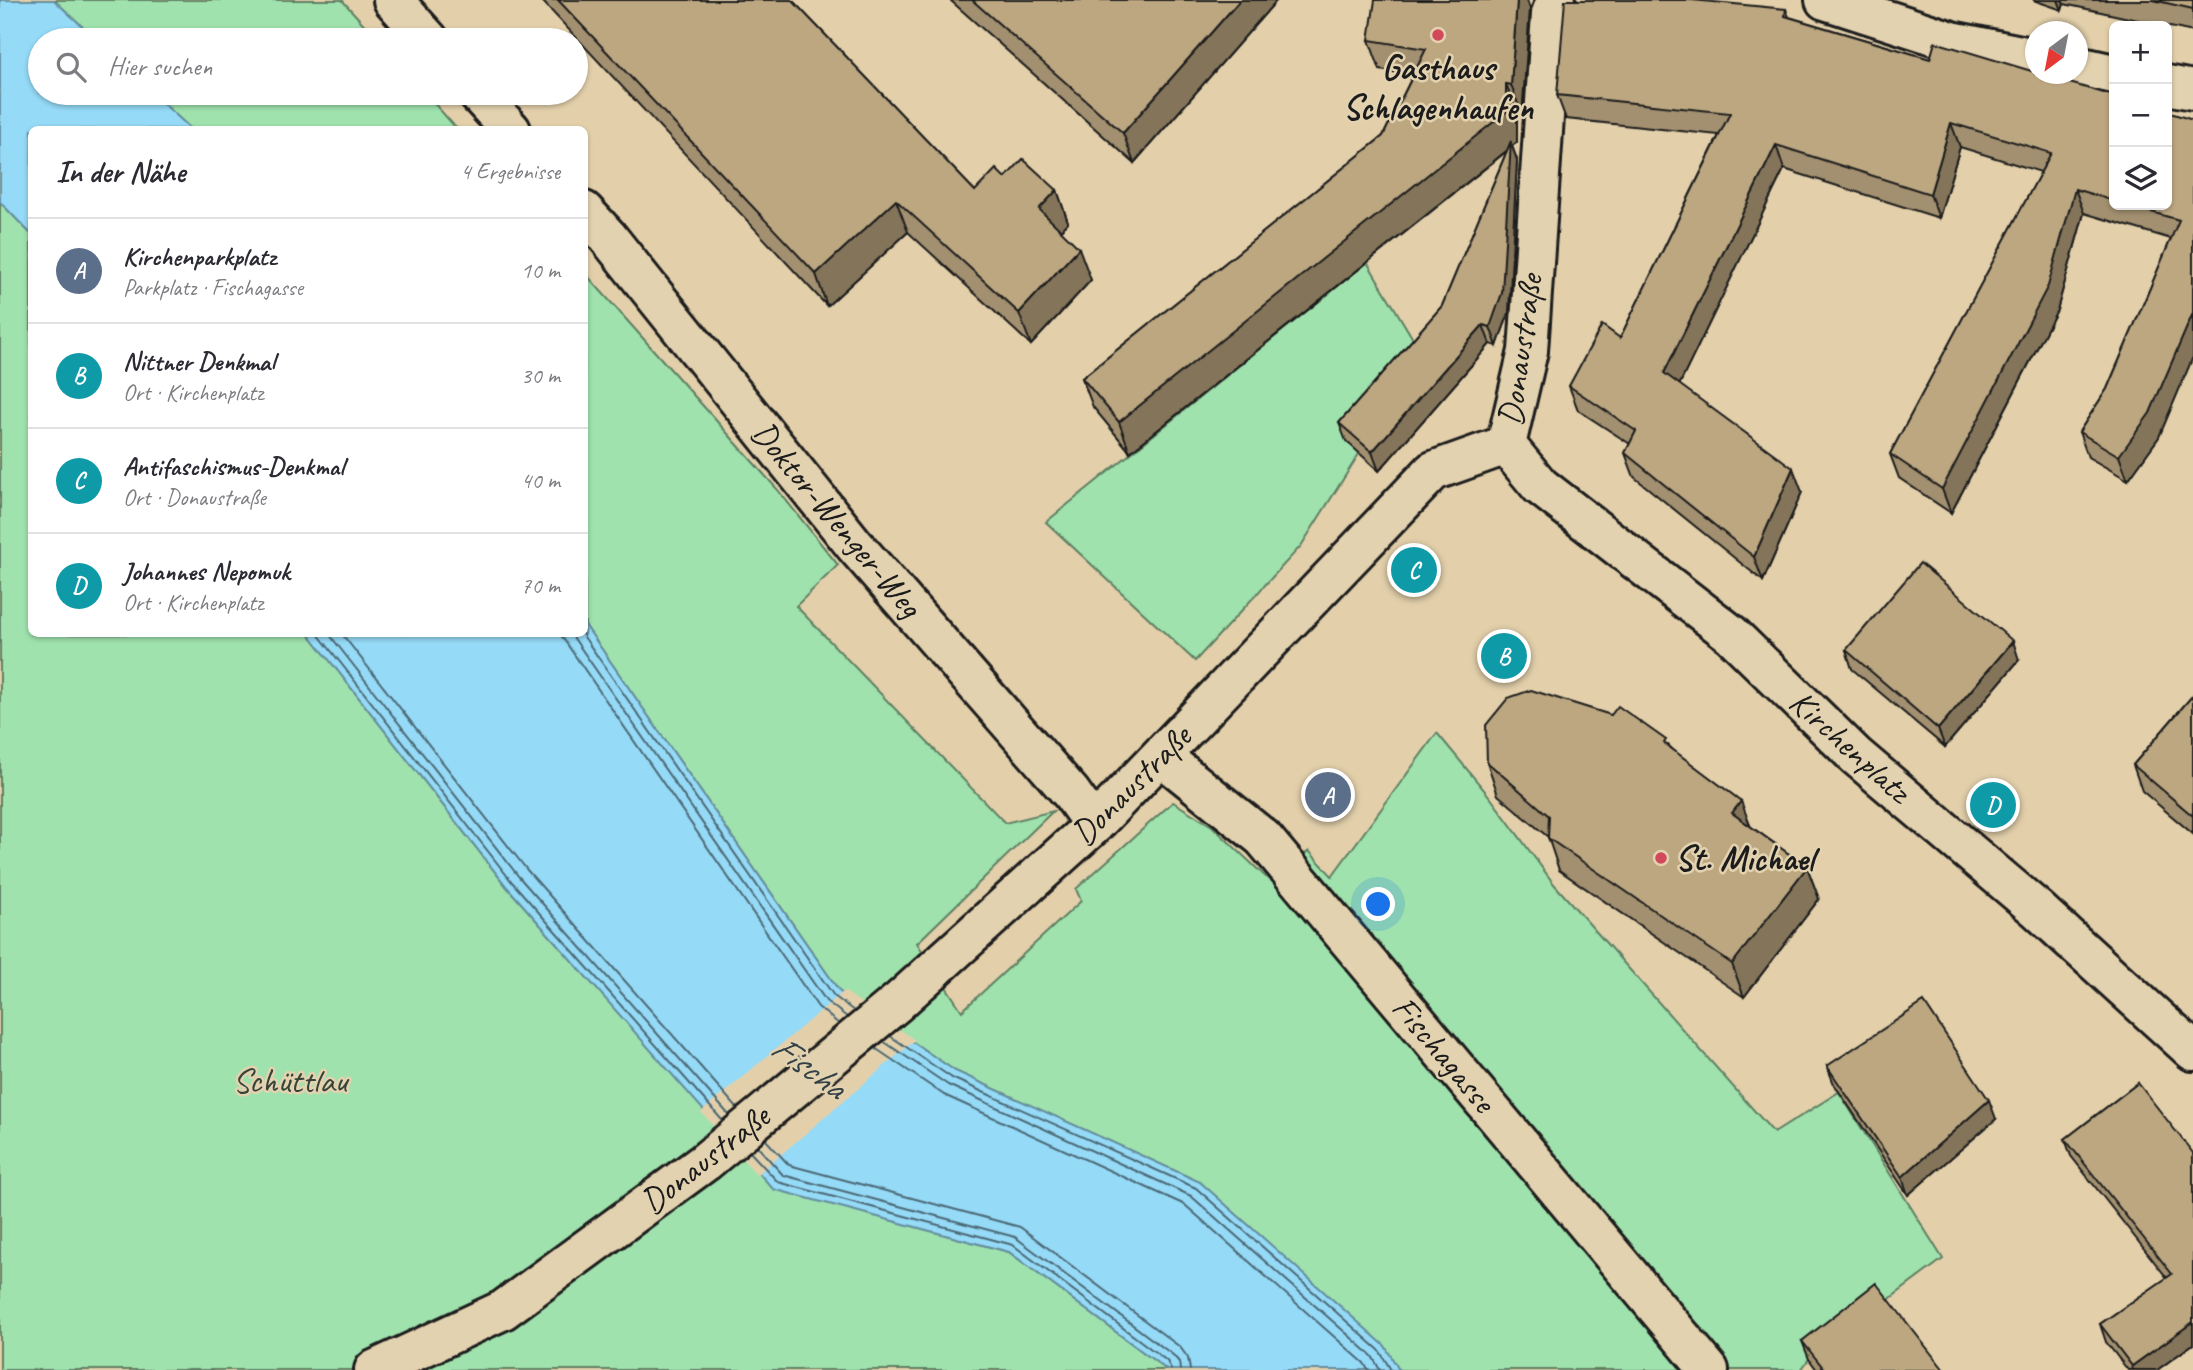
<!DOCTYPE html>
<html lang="de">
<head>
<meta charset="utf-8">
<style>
	:root { --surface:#fff; --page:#f2f2f3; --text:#2b2b33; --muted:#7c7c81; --line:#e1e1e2; --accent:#d1495b }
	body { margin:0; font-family:Caveat,sans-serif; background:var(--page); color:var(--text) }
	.controls { position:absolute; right:21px; top:21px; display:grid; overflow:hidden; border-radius:10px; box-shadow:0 2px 5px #0004 }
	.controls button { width:63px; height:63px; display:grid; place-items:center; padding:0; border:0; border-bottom:2px solid var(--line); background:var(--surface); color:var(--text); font:35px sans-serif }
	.compass { position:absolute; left:2025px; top:21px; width:63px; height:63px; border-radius:50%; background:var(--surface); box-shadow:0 2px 5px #0004; rotate:212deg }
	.you { position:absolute; left:1379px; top:905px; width:24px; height:24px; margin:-18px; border:5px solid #fff; border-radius:50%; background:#1a73e8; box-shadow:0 0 0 10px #1a73e833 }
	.badge { display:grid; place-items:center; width:46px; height:46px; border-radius:50%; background:var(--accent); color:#fff; font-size:23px; font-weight:700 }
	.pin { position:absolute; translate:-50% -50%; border:4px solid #fff; box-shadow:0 2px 7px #0006 }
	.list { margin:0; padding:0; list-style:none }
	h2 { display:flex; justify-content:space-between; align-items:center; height:91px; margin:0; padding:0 28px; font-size:30px }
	h2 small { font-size:23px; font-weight:400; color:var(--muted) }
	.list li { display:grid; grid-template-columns:46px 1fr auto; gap:21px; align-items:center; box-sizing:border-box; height:105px; padding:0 28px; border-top:2px solid var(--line) }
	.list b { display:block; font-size:26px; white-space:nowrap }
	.list p { margin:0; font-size:23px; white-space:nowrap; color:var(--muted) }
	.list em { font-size:23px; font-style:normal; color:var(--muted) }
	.icon { flex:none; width:38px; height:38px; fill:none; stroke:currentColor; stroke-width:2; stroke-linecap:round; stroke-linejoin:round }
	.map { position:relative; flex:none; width:2193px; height:1370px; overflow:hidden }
	.search { position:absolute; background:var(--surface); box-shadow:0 2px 5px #0004; left:28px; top:28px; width:560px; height:77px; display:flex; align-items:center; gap:18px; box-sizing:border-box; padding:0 24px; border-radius:38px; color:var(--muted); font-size:26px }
	.panel { position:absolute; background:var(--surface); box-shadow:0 2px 5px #0004; left:28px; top:126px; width:560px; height:511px; border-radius:10px }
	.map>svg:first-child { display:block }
	.green { fill:#9fe2ad; stroke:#5e7f64; stroke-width:2 }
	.water { fill:#95daf7; stroke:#658e9f; stroke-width:2 }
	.pier { fill:#e3d0ab }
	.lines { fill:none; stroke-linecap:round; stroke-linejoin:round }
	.shore { stroke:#4c6874; stroke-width:2 }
	.street-casing { stroke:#1c1c1c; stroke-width:44 }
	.primary-casing { stroke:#1c1c1c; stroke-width:44 }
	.street { stroke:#e3d2af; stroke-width:38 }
	.primary { stroke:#e3d2af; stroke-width:38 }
	.wall { fill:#a2906f; stroke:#1c1c1c; stroke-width:2 }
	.shaded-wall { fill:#84755a; stroke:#1c1c1c; stroke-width:2 }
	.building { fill:#bca781; stroke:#1c1c1c; stroke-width:2 }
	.poi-dot { fill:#d1495b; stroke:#e3d2af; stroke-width:2.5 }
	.labels { text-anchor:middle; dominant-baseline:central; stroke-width:5; stroke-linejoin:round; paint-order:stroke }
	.poi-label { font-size:35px; font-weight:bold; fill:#1c1c1c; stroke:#e3d2af }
	.street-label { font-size:35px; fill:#1c1c1c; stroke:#e3d2af }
	.park-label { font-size:35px; fill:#364439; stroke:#e3d2af }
	.water-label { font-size:37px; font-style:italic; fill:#344248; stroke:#e3d2af }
</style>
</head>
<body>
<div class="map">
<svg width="2193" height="1370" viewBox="0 0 2193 1370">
	<rect width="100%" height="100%" fill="#e3d0ab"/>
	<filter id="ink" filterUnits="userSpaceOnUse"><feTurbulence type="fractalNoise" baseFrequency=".0143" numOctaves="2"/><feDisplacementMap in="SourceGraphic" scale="14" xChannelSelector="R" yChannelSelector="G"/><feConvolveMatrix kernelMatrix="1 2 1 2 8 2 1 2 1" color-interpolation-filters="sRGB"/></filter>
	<g filter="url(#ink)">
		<path class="green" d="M54,0H342L378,40H97Z
			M152,93H425L457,129H191Z
			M0,202L31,234L32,634H309L507,887L773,1188L1009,1252L1167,1370H0Z
			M1367,262L1422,354L1301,546L1195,661L1046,522Z
			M584,272L777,489L838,565L796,606L1005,823L1053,811L917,943L962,1011L1081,901L1076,889L1173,802L1212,826L1269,880L1309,851L1332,876L1437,733L1490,797L1554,884L1774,1133L1839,1092L1943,1259L1809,1359L1801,1370H1399L1384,1346L1200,1182L955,1071L840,992L585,625Z"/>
		<path class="water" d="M0,0H54L97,40H40V93H152L191,129L32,130L31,234L0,202Z
			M585,625L840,992L955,1071L1200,1182L1385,1346L1399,1370H1167L1009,1252L773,1189L507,887L309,634H584Z"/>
		<path class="pier" d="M844,991L915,1040L757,1175L701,1112Z"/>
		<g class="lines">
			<path class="shore" d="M318,634L512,882L722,1120
				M329,634L519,877L729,1115
				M342,634L527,870L737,1108
				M560,634L818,1007L839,1024
				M571,634L826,1001L847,1017
				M582,634L834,996L854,1011
				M890,1036L952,1078L1196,1188L1379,1350L1391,1370
				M883,1041L948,1085L1191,1196L1372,1356L1380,1370
				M875,1048L944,1095L1185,1205L1364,1363L1368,1370
				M765,1139L789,1165L1020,1227L1180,1347L1188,1358L1190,1370
				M757,1146L783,1175L1015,1237L1173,1355L1179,1362L1180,1370
				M750,1152L778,1182L1013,1245L1167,1361L1171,1370"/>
			<defs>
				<path id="street" d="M393,0L429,40
					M477,93L511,130
					M584,211L607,236L856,547L1071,793L1094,825
					M1506,445L1540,486L1731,634L1856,756L2037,909L2193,1051
					M1506,445L1528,351L1551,14L1556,0
					M1161,756L1263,838L1709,1370
					M374,1370L503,1310L705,1162L898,1002L1094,825L1433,471L1506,445"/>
				<path id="primary" d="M1825,0L1952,41L2036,58
					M2078,66L2114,74
					M2167,85L2193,90"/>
			</defs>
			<use href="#street" class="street-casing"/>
			<use href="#primary" class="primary-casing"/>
			<use href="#street" class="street"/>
			<use href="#primary" class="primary"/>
		</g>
		<path class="wall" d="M542,0H792L975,191L1005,178L1057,190L1068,222L1061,230L1091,280L1031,345L908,232L827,306L543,2Z
			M950,0H1277L1134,163Z
			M2033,0H2193V32L2064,4L2062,10Z
			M1530,9L1522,115L1517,114V142L1512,146L1517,160L1509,312L1497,346L1490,344L1379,471L1346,441L1339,423L1442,306L1507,151L1130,452L1093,407L1082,378L1383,136L1413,75L1380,70L1369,40Z
			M1786,9L1789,17L1930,59L2114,96V205H2167L2193,120L2159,437L2128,480L2088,457L2079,432L2107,389L2171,239L2084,213L2057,310L1951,513L1899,478L1890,454L2041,172L1960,147L1939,218L1784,169L1679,385L1802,492L1763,581L1634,477L1625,453L1630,444L1578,410L1569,386L1620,338L1719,135L1566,119L1557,95Z
			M1846,650L2019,660L1945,747L1852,669Z
			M2193,695V834L2142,791L2133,765Z
			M1668,745L1750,826L1807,867L1819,899L1744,997L1559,870L1548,837L1498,795L1487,762Z
			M1827,1066L1996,1119L1908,1195L1834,1084Z
			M2138,1083L2193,1344L2157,1370H2128L2106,1342L2100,1324L2167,1278L2071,1156L2065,1139Z
			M1802,1341L1944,1370H1817L1809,1359Z"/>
		<path class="shaded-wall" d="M1240,0H1277L1134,163L1123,133Z
			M1517,0H1527L1530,9L1522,115L1511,85Z
			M2058,0H2062L2064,4L2062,10Z
			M1506,84L1517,114V142L1512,146L1517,160L1509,312L1497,346L1490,327L1510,148L1130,452L1119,422Z
			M1951,123L1960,147L1939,218L1930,194Z
			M1776,145L1784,169L1673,398L1664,373Z
			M2075,189L2084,213L2057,310L1951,513L1942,489Z
			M1057,190L1068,222L1050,241L1039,209Z
			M896,200L908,232L827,306L816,274Z
			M1079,248L1091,280L1031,345L1019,313Z
			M2193,313V357L2159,437L2128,480L2119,456Z
			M1483,325L1490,344L1379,471L1372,452Z
			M1793,468L1802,492L1763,581L1754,557Z
			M2013,641L2019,660L1945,747L1938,729Z
			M1741,801L1753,833L1732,813Z
			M1807,867L1819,899L1744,997L1732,964Z
			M1989,1100L1996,1119L1908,1195L1902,1177Z
			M2193,1322V1344L2157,1370H2133L2132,1366Z"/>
		<path class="building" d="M558,0H792L975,191L996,169L1005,178L1023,159L1057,190L1039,209L1079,248L1019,313L896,200L816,274Z
			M972,0H1240L1123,133Z
			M1375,0H1517L1511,85L1506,84V112L1119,422L1082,378L1383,136L1426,49L1369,40Z
			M1565,0H1692L1786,9L1785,16L1930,59L1935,42L2035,72V74H2039L2114,96V201L2075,189L2048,286L1942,489L1890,454L2051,153L1951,123L1930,194L1776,145L1664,373L1793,468L1754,557L1625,453L1636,431L1569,386L1602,325L1620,338L1730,113L1557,95Z
			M2153,0H2193V9Z
			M2167,112L2193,120V313L2150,413L2119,456L2079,432L2107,389L2179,220L2127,205H2167Z
			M1511,141L1502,293L1490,327L1483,325L1372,452L1339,423L1442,306Z
			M1920,563L2013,641L1938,729L1846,650Z
			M1531,690L1611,715L1618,706L1666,740L1664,743L1741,801L1732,813L1807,867L1732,964L1548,838L1549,816L1487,762L1486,725L1508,698Z
			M2193,695V816L2133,765Z
			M1924,1002L1989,1100L1902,1177L1827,1066Z
			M2138,1083L2193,1153V1322L2132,1366L2100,1324L2172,1274L2065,1139Z
			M1876,1283L1944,1370H1825L1802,1341Z"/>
	</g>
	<g class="poi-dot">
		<circle cx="1438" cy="35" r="7"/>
		<circle cx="1661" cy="858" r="7"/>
	</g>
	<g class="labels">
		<g class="poi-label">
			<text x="1438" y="67">Gasthaus<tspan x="1438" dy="40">Schlagenhaufen</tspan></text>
			<text x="1675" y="858" text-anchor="start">St. Michael</text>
		</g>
		<g class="street-label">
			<text transform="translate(1520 350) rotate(-82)">Donaustraße</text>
			<text transform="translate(837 519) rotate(50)">Doktor-Wenger-Weg</text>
			<text transform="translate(1850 746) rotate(42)">Kirchenplatz</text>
			<text transform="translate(1131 785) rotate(-45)">Donaustraße</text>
			<text transform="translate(1444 1054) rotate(50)">Fischagasse</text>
			<text transform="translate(705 1159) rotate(-38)">Donaustraße</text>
		</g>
		<g class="park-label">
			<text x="290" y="1080">Schüttlau</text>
		</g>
		<g class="water-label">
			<text transform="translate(809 1066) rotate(36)">Fischa</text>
		</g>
	</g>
</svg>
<div class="controls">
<button>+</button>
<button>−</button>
<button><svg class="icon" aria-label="layers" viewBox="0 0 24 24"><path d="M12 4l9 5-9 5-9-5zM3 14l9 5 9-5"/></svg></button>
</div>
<svg class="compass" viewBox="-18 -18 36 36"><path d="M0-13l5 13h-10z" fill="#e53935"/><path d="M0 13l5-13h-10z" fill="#7c7c81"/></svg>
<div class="you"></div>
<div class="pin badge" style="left:1328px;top:795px;background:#5c6f8a">A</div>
<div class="pin badge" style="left:1504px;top:656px;background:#0f9aa8">B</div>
<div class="pin badge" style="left:1414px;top:570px;background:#0f9aa8">C</div>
<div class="pin badge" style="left:1993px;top:805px;background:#0f9aa8">D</div>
<div class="search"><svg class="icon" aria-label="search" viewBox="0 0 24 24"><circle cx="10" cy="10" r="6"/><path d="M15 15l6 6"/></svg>Hier suchen</div>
<section class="panel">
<h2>In der Nähe<small>4 Ergebnisse</small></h2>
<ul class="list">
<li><span class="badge" style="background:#5c6f8a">A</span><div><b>Kirchenparkplatz</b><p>Parkplatz · Fischagasse</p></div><em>10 m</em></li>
<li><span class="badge" style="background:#0f9aa8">B</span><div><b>Nittner Denkmal</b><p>Ort · Kirchenplatz</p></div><em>30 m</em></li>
<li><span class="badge" style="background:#0f9aa8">C</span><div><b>Antifaschismus-Denkmal</b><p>Ort · Donaustraße</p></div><em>40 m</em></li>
<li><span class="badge" style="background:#0f9aa8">D</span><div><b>Johannes Nepomuk</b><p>Ort · Kirchenplatz</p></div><em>70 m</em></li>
</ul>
</section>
</div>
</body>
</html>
